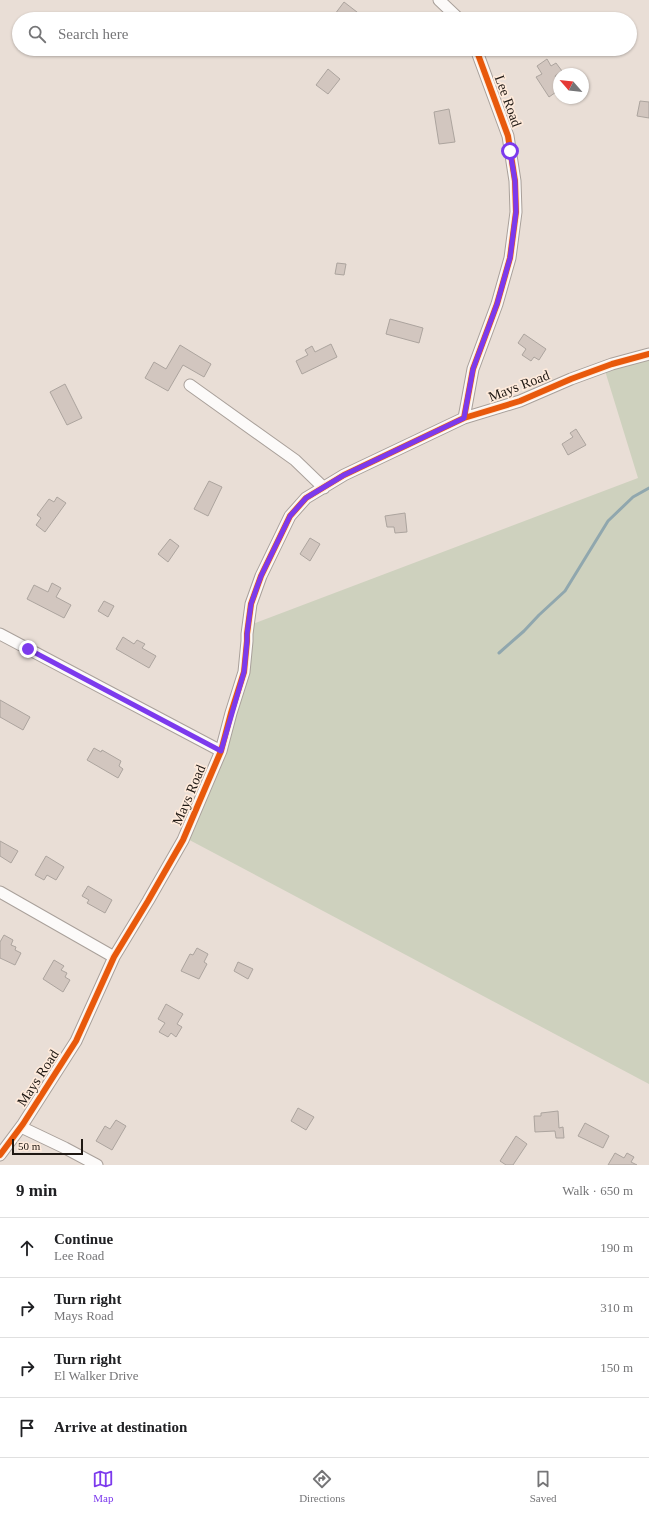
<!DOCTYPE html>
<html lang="en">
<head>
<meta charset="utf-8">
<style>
	:root { --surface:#fff; --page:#f2f2f2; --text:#202124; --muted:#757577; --line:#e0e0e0; --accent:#7c3aed }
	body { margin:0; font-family:"Times New Roman",serif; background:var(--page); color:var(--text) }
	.compass { position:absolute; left:553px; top:68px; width:36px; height:36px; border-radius:50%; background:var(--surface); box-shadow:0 1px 3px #0004; rotate:298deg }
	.scale { position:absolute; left:12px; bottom:10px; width:71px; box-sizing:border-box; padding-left:4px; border:2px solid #1f1813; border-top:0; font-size:11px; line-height:14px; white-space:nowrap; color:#1f1813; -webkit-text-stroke:3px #feeadb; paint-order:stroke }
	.stop { position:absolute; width:12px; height:12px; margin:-9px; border:3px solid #7c3aed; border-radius:50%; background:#fff }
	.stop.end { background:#7c3aed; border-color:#fff; box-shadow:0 1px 4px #0008 }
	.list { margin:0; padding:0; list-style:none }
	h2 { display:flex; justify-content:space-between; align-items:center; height:52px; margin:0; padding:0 16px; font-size:17px }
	h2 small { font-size:13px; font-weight:400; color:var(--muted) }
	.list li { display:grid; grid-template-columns:26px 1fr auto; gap:12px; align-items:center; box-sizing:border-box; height:60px; padding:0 16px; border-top:1px solid var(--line) }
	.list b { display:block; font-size:15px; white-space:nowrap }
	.list p { margin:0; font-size:13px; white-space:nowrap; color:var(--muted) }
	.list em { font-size:13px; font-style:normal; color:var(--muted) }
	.icon { flex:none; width:22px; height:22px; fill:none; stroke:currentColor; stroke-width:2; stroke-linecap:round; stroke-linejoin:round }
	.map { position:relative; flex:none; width:649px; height:1165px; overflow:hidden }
	.search { position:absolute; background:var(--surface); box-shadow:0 1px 3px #0004; left:12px; right:12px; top:12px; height:44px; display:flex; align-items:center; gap:10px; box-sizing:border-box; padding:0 14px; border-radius:22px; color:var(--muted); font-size:15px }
	.sheet { height:292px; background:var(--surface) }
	nav { display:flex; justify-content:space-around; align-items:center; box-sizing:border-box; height:56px; border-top:1px solid var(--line); background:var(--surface); font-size:11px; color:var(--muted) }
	nav a { display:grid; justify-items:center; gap:2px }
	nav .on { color:var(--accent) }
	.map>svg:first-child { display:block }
	.green { fill:#ced1be }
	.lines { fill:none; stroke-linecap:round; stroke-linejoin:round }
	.stream { stroke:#90a7ae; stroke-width:3 }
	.building { fill:#d2c6bf; stroke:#aca49e }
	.minor-casing { stroke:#a9a09a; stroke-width:13 }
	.minor { stroke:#fcfaf9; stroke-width:11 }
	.cycleway-casing { stroke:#feeadb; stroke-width:8 }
	.cycleway { stroke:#e8590c; stroke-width:6 }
	.route { stroke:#7c3aed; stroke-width:5 }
	.labels { text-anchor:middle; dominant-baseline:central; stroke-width:3.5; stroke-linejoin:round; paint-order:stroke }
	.street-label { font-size:14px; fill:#1f1813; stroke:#feeadb }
</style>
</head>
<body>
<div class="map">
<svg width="649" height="1165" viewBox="0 0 649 1165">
	<rect width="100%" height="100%" fill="#e9ded6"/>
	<path class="green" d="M649,353V1084L180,835L236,702L250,625L638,478L602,361Z"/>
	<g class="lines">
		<path class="stream" d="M499,653L524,631L539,615L565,591L608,521L633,497L649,488"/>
	</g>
	<path class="building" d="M344,2L366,19H342L335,14Z
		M547,59L551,66L556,63L562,71L555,76L559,82V90L549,97L536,77L542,74L537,66Z
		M328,69L340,79L328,94L316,85Z
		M640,101L649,102V118L637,116Z
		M449,109L455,142L439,144L434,112Z
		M337,263L346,264L344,275L335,274Z
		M390,319L423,328L419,343L386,334Z
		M524,334L546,349L539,360L534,357L531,361L522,355L526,349L518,343Z
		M331,344L337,357L302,374L296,361L308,355L305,350L312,346L315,352Z
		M180,345L211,364L204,377L183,365L168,391L145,378L154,362L166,369Z
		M65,384L82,418L67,425L50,392Z
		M576,429L586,445L568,455L562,444L573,437L570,433Z
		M209,481L222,487L208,516L194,509Z
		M57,497L66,503L45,532L36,525L41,518L37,515L49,499L54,502Z
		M405,513L407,532L395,533L394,527H387L385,516Z
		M310,538L320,544L310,561L300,554Z
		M170,539L179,546L168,562L158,554Z
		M52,583L61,588L56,597L71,605L64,618L27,599L34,585L48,592Z
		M104,601L114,606L108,617L98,611Z
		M123,637L134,644L137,640L145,644L142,648L156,656L149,668L116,649Z
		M0,700L30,717L23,730L0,717Z
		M94,748L101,752L102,750L121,761L119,766L123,769L118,778L87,760Z
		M0,841L18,851L11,863L0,856Z
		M46,856L64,867L56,880L47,875L44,880L35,875Z
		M88,886L112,900L105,913L87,903L89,900L82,896Z
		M4,935L13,940L11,945L16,947L15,950L21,953L15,965L0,958V942Z
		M197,948L208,954L204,962L207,964L199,979L181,971L190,954L193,955Z
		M54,960L64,966L61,970L67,973L65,977L70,980L63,992L43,979Z
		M238,962L253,969L248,979L234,971Z
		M166,1004L183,1014L177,1024L182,1027L176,1037L171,1033L168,1037L159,1032L165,1023L158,1019Z
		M298,1108L314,1117L306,1130L291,1121Z
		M558,1111L559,1128L563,1127L564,1138H556L555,1131L535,1132L534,1116H541V1113Z
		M116,1120L126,1126L112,1150L96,1141L105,1126L110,1129Z
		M585,1123L609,1136L603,1148L578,1136Z
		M516,1136L527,1144L513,1165H506L500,1161Z
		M615,1153L624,1158L627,1153L634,1157L631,1162L637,1165H608Z"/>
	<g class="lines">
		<defs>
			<path id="minor" d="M439,0L459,19
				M190,385L295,460L324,488
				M464,418L473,369L497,304L510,258L516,212L515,181L508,136L476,49
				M0,634L221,751
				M0,892L114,957
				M21,1127L65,1148L97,1165
				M0,1155L23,1124L76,1041L114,957L148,901L183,840L221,751L231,713L244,672L247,641V634L251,604L261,576L290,516L306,498L344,475L464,418L520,401L571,379L612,364L649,354"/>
		</defs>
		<use href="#minor" class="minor-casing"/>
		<use href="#minor" class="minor"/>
		<defs>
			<path id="cycleway" d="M464,418L473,369L497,304L510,258L516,212L515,181L508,136L476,49
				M0,1155L23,1124L76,1041L114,957L148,901L183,840L221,751L231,713L244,672L247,641V634L251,604L261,576L290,516L306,498L344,475L464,418L520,401L571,379L612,364L649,354"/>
		</defs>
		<use href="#cycleway" class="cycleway-casing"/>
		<use href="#cycleway" class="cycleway"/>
	</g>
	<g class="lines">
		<path class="route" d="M28,649L221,751L244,672L247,641V634L251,604L261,576L290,516L306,498L344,475L464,418L473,369L497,304L510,258L516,212L515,181L510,151"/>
	</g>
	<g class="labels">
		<g class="street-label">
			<text transform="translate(508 101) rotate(70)">Lee Road</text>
			<text transform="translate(519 386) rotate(-21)">Mays Road</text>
			<text transform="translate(189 795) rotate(-67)">Mays Road</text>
			<text transform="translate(38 1078) rotate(-57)">Mays Road</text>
		</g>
	</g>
</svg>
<svg class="compass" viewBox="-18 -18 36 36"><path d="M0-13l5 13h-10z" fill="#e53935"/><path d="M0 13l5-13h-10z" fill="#757577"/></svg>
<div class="scale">50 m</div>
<div class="stop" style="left:510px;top:151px"></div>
<div class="stop end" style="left:28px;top:649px"></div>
<div class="search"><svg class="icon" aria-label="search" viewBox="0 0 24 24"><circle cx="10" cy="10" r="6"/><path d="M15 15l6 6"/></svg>Search here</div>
</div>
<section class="sheet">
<h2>9 min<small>Walk · 650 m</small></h2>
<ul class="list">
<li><svg class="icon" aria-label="ahead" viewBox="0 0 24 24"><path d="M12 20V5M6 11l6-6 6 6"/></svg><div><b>Continue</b><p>Lee Road</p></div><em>190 m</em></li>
<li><svg class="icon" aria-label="right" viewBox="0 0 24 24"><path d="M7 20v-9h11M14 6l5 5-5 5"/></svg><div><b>Turn right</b><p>Mays Road</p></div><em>310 m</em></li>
<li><svg class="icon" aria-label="right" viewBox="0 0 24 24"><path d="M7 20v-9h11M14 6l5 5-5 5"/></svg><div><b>Turn right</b><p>El Walker Drive</p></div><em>150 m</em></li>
<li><svg class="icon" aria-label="arrive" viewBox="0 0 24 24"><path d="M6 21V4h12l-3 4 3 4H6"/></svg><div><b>Arrive at destination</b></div></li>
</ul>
</section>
<nav>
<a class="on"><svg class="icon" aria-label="map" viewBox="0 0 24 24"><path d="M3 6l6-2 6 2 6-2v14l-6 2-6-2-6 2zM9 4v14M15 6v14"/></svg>Map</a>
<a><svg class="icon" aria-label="directions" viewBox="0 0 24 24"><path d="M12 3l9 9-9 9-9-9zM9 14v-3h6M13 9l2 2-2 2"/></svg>Directions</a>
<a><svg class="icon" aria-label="saved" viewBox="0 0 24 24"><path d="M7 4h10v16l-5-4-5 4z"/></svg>Saved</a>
</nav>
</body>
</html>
